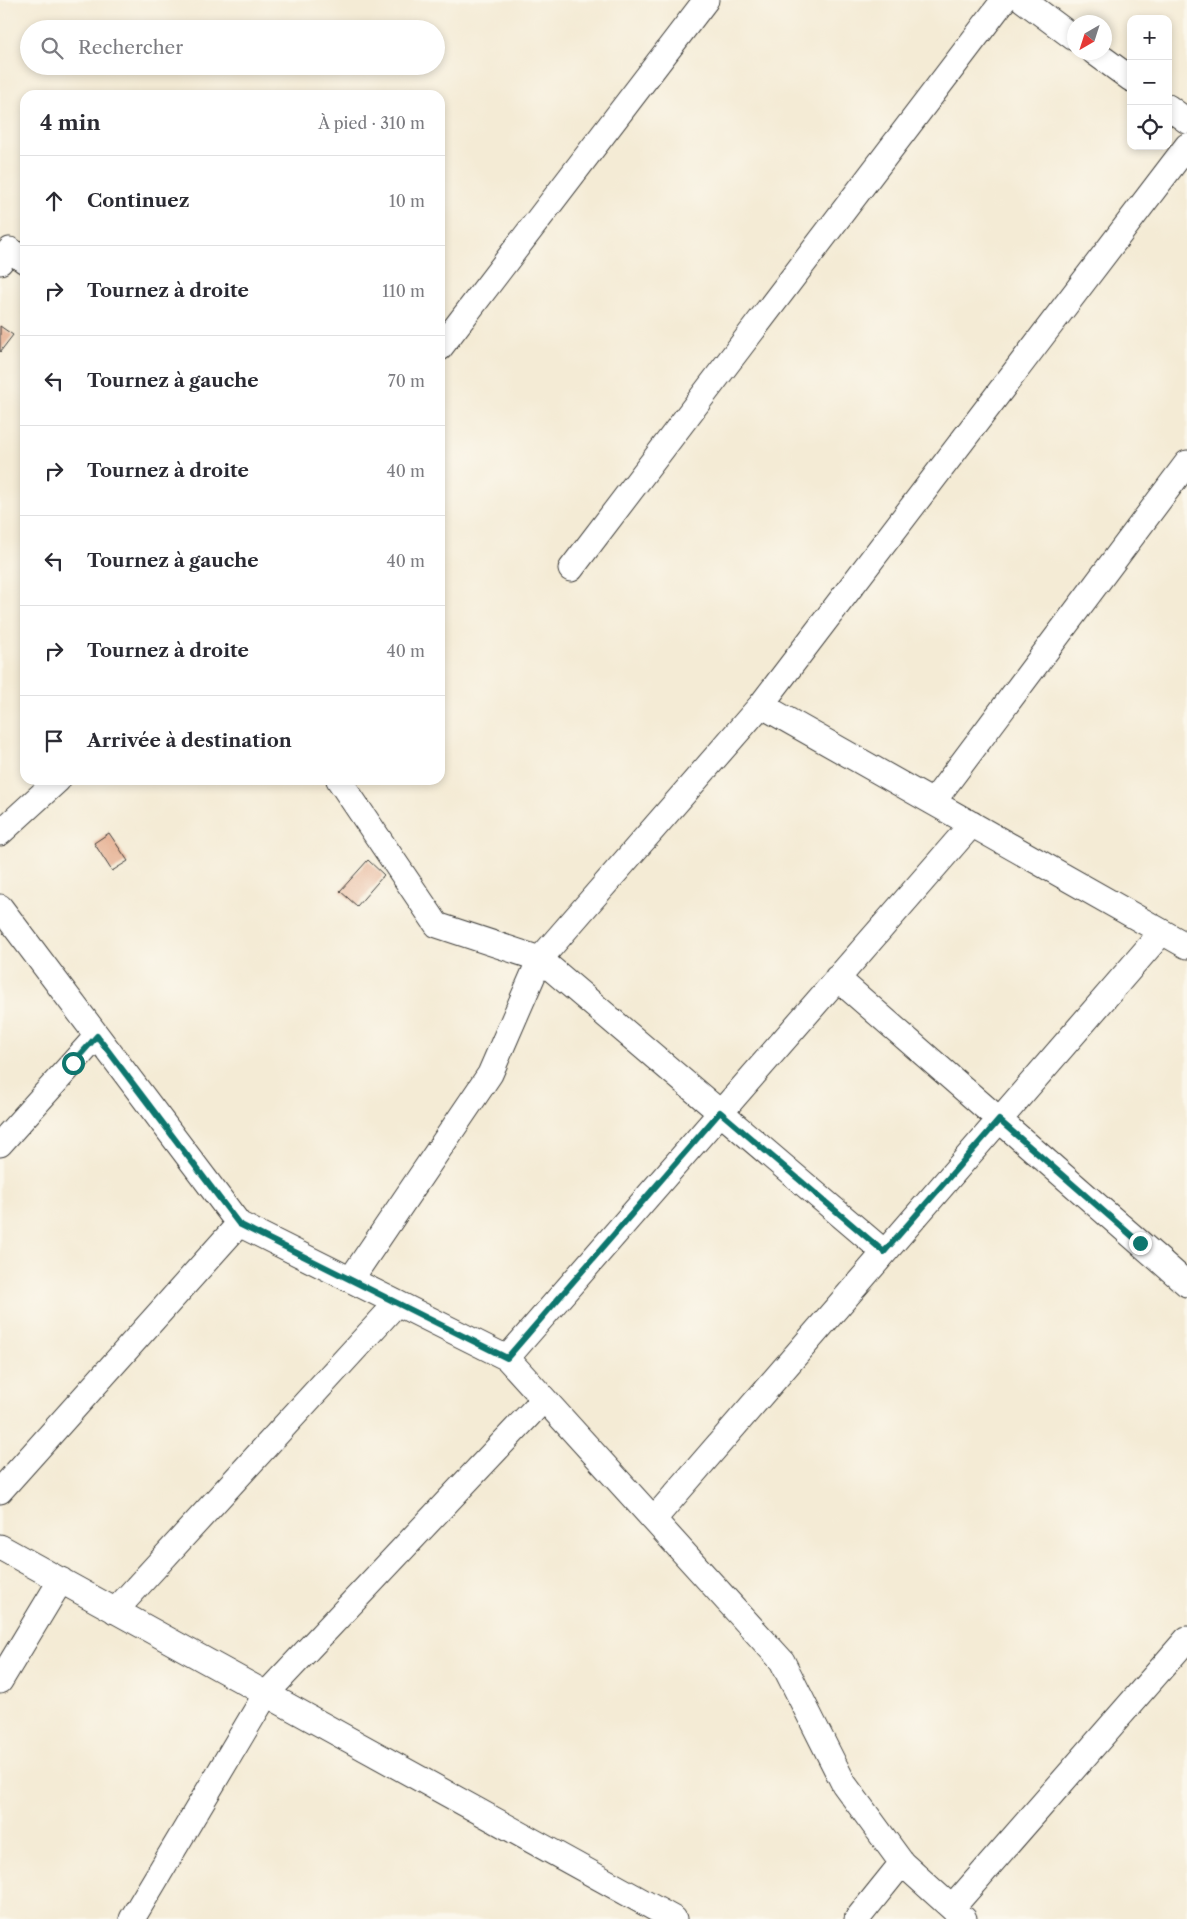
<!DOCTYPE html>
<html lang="fr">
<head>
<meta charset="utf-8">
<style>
	:root { --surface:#fff; --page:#f7f7f7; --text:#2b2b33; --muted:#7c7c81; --line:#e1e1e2 }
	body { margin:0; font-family:"Libre Caslon Text",serif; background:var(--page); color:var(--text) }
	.controls { position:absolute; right:15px; top:15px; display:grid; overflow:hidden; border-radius:10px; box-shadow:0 2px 8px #0003 }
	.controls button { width:45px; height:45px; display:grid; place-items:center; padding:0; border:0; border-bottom:1px solid var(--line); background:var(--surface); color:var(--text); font:25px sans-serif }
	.compass { position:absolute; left:1067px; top:15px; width:45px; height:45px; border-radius:50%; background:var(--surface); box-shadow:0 2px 8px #0003; rotate:219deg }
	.stop { position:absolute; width:15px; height:15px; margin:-11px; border:4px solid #0f766e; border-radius:50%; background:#fff }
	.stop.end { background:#0f766e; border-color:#fff; box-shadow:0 1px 5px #0008 }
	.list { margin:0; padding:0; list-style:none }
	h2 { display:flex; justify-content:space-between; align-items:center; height:65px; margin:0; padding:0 20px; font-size:21px }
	h2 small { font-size:16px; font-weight:400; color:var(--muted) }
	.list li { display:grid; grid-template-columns:32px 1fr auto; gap:15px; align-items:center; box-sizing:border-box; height:90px; padding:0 20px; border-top:1px solid var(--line) }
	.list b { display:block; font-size:19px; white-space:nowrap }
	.list em { font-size:16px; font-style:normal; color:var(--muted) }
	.icon { flex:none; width:28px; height:28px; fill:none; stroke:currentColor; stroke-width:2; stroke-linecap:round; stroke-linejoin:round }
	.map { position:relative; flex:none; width:1187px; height:1919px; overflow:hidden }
	.search { position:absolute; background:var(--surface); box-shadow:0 2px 8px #0003; left:20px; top:20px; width:425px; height:55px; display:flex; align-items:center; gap:12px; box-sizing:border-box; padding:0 18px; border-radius:28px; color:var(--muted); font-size:19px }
	.panel { position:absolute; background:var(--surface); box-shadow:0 2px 8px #0003; left:20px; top:90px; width:425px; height:695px; border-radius:15px }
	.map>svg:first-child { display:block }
	.building { fill:#e4aa8b }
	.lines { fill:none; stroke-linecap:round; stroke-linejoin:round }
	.street-casing { stroke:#3c3b38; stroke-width:27 }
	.street { stroke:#fff; stroke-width:25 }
	.route { stroke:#0f766e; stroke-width:6 }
</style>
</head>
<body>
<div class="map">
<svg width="1187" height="1919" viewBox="0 0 1187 1919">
	<rect width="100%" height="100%" fill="#fbf7ec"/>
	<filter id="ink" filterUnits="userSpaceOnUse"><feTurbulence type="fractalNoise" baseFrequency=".02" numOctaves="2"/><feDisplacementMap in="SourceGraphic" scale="10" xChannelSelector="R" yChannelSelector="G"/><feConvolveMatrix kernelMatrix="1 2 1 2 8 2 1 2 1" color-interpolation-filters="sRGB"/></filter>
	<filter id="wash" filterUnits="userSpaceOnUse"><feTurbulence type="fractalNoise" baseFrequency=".0096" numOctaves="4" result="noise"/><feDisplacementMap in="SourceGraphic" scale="20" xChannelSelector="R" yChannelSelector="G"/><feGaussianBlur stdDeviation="1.12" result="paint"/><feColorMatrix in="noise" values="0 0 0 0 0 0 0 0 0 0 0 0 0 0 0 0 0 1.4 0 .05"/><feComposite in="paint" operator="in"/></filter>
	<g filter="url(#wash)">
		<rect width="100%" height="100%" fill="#f4ebd5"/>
		<g id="blocks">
			<path class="building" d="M0,326L13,335L0,352Z
				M109,833L128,861L112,871L94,843Z
				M368,860L384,875L357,906L340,891Z"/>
		</g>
	</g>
	<g filter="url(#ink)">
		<use href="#blocks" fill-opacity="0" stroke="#3c3b38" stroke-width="1"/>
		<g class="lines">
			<defs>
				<path id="street" d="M1023,0L1074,38
					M1094,52L1131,79
					M1168,107L1187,121
					M0,262L10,250L25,261
					M440,348L706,0
					M571,569L1004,0
					M761,705L1187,946
					M339,780L437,925L540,959L884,1252
					M933,802L1187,463
					M0,833L58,780
					M0,907L239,1224L507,1358L782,1661L844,1784L902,1863L964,1919
					M837,978L1187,1284
					M0,1144L97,1036
					M351,1279L490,1074L540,959L761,705L1187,146
					M507,1358L972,824
					M0,1491L239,1224
					M654,1519L1162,932
					M0,1547L674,1919
					M115,1611L397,1303
					M0,1681L61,1580
					M952,1908L1187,1639
					M132,1919L266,1694L544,1399
					M857,1919L902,1863"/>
			</defs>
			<use href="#street" class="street-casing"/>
			<use href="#street" class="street"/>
		</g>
	</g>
	<g class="lines" filter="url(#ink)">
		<path class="route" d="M73,1063L97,1036L239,1224L507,1358L720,1112L884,1252L999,1120L1140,1243"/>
	</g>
</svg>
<div class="controls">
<button>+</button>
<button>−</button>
<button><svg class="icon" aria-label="locate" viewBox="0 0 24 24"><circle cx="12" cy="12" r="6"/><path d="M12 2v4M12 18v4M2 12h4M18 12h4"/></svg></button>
</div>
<svg class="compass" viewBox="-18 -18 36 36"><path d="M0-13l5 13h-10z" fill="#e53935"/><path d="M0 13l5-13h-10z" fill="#7c7c81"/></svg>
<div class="stop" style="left:73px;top:1063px"></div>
<div class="stop end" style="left:1140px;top:1243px"></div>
<div class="search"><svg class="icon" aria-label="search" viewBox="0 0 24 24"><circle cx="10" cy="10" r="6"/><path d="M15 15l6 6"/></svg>Rechercher</div>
<section class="panel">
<h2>4 min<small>À pied · 310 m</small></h2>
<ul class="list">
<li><svg class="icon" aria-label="ahead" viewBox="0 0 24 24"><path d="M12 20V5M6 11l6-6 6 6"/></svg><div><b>Continuez</b></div><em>10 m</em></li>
<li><svg class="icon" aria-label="right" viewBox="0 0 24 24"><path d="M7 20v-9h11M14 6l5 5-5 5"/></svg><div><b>Tournez à droite</b></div><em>110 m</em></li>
<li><svg class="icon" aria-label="left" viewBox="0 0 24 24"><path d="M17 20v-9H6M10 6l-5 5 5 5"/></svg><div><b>Tournez à gauche</b></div><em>70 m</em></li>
<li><svg class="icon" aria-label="right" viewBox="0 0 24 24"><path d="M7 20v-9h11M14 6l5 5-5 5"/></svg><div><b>Tournez à droite</b></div><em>40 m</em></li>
<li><svg class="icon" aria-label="left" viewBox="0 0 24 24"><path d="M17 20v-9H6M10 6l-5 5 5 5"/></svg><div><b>Tournez à gauche</b></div><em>40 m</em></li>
<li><svg class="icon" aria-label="right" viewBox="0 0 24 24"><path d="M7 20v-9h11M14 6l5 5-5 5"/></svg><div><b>Tournez à droite</b></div><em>40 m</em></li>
<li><svg class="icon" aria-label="arrive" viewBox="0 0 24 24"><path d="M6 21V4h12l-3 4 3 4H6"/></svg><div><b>Arrivée à destination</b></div></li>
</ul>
</section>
</div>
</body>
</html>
